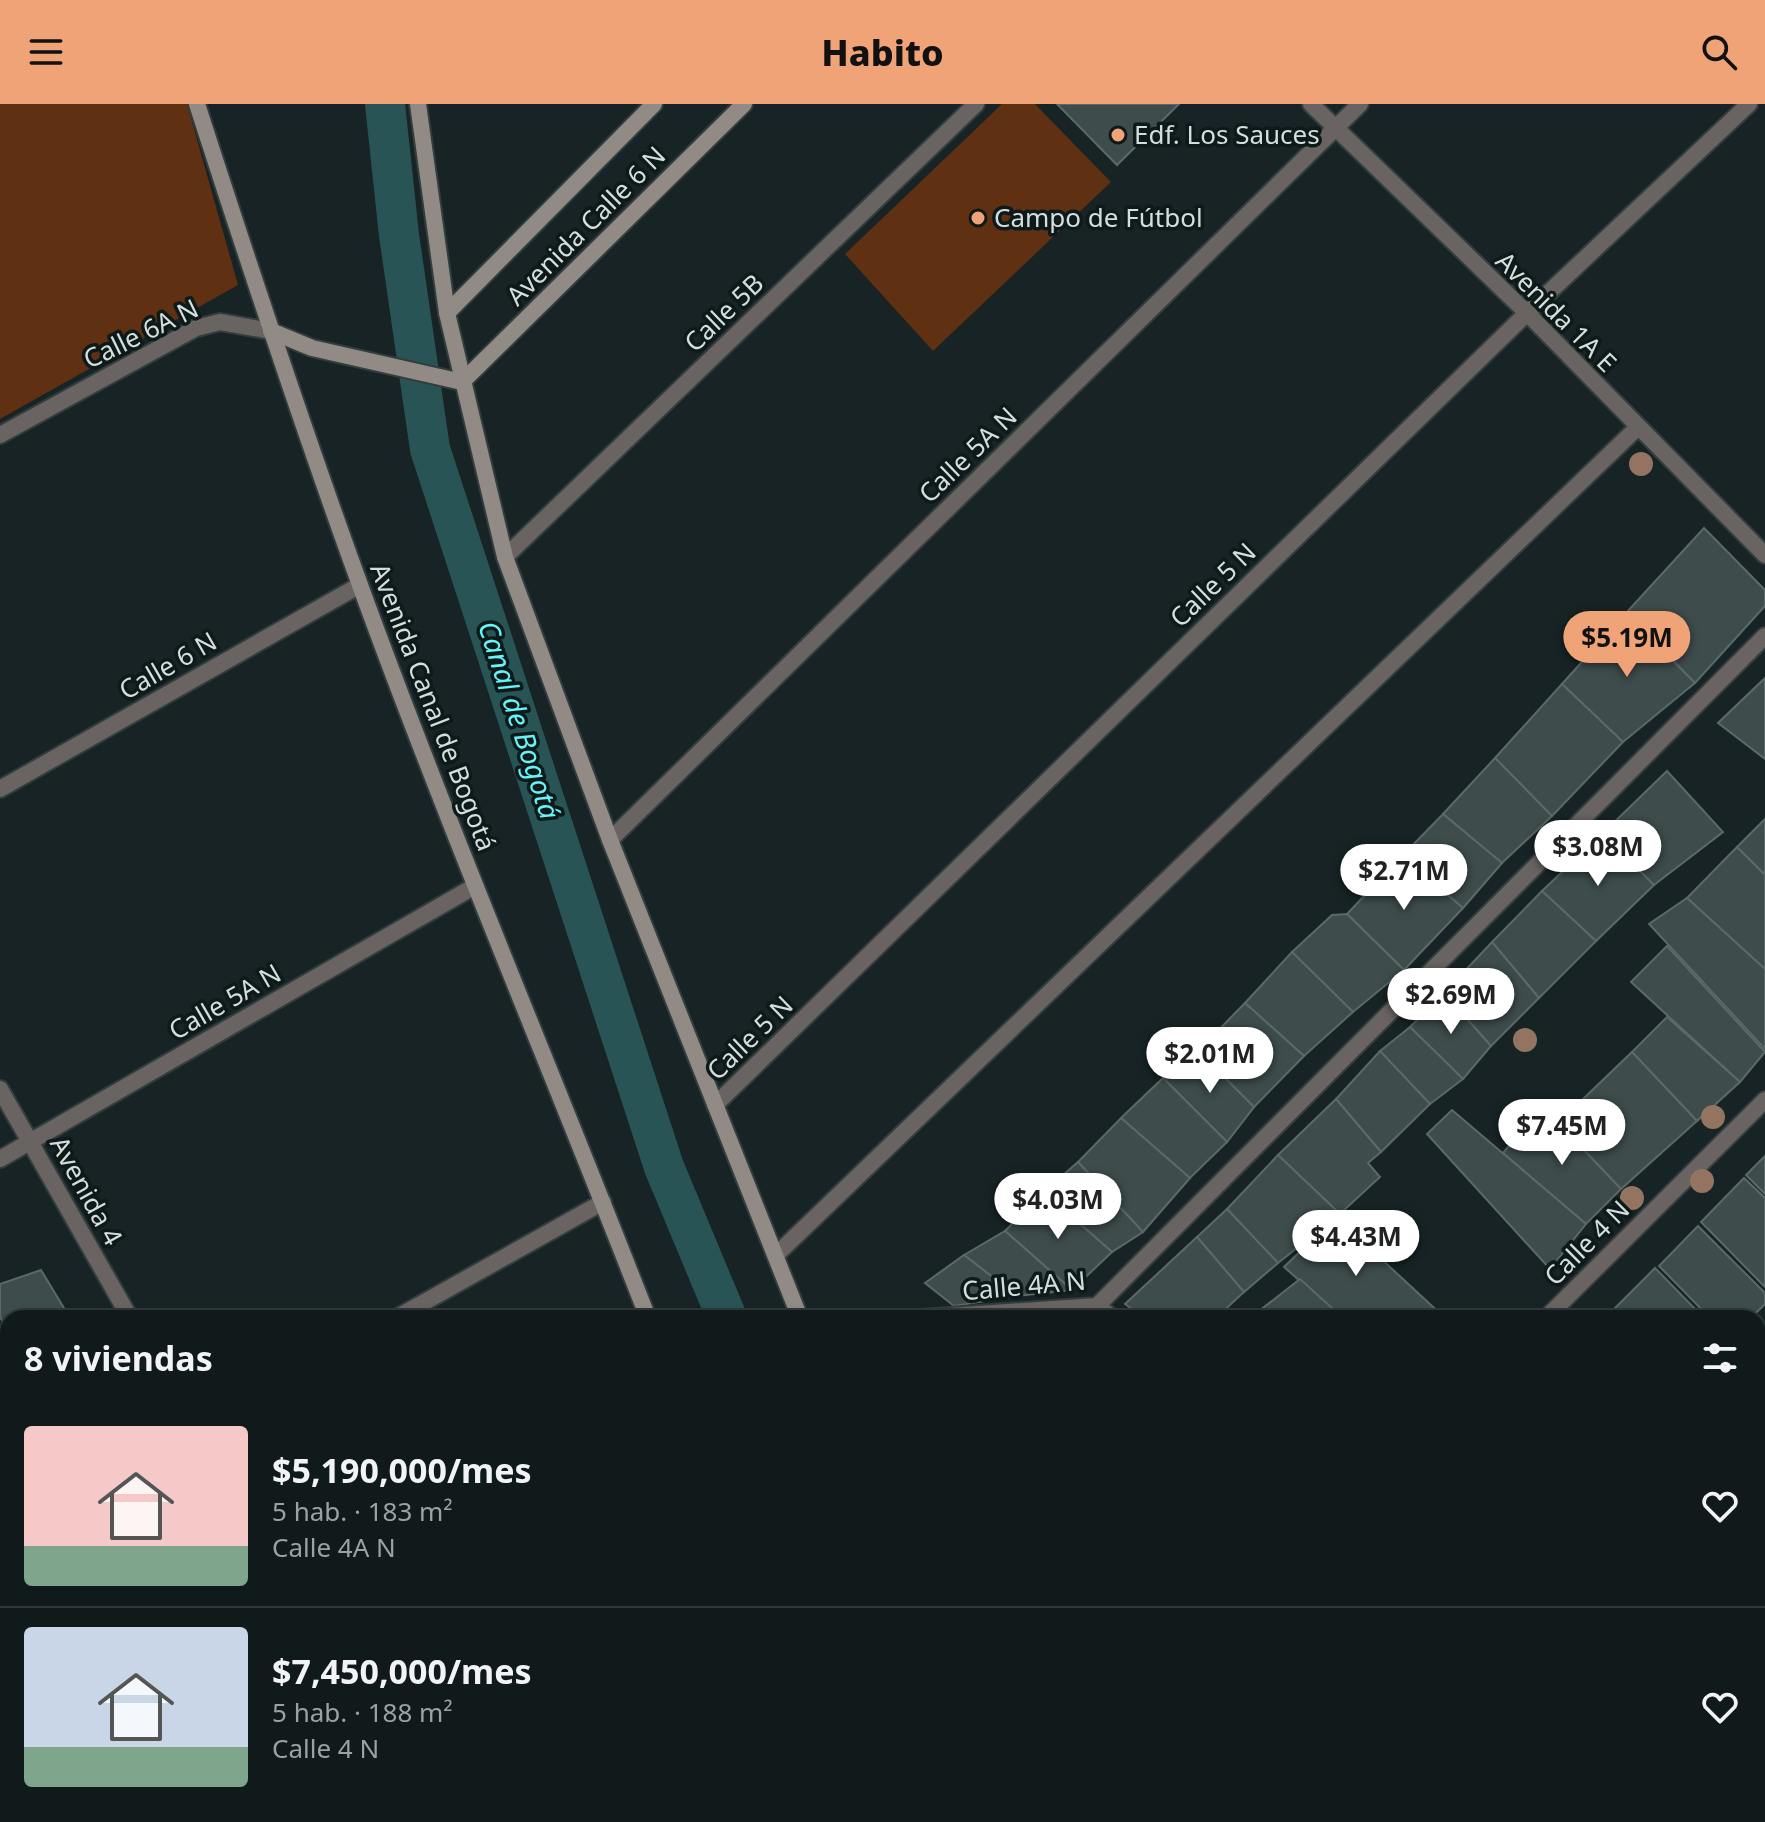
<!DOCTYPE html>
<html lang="es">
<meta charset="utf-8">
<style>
body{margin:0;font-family:"Noto Sans",sans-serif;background:#1a2324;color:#f1f3f6;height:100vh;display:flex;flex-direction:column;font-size:30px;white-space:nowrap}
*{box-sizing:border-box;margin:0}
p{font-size:26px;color:#9ca1a3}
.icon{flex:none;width:44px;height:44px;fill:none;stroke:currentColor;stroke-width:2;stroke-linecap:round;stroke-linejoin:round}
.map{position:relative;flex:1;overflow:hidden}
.details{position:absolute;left:0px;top:1206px;width:1766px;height:512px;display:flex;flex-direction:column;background:#111a1b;border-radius:24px 24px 0 0;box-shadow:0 4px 12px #0003,0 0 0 2px #30383a}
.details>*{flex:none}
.price{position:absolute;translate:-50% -68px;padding:0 18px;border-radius:28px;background:#fff;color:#222;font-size:26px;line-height:52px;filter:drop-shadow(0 2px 4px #0008)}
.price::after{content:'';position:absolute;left:50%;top:48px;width:24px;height:18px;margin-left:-12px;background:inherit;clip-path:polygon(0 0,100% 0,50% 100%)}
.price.current{background:#efa377;color:#111}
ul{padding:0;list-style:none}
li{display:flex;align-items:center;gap:24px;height:200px;padding:0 24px}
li+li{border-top:2px solid #30383a}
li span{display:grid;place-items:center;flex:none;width:224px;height:160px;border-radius:8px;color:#555}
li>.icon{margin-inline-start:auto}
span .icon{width:96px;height:96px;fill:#fffc;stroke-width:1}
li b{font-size:34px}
h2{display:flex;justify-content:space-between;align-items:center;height:96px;padding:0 24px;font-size:34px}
header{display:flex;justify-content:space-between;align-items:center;height:104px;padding:0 24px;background:#efa377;color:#111;font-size:36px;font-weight:800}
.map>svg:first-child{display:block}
.green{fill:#5f3011}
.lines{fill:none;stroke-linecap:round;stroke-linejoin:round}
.canal{stroke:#285455;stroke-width:40}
.building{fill:#3e4c4c;stroke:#5b6969;stroke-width:2}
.street-casing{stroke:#323d3e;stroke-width:20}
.secondary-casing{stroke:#323d3e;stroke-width:20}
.street{stroke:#696461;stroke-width:16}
.secondary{stroke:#928a85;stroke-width:16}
.tree{fill:#927460}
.poi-dot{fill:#efa377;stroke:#0e1a1a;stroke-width:3}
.labels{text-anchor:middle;stroke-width:7;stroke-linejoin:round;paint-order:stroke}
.poi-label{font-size:26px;fill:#d5dddd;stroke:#0e1a1a;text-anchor:start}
.street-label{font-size:26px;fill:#d5dddd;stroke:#0e1a1a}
.water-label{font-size:28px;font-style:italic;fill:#67f4f8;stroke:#0e1a1a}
</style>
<header><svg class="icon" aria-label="menu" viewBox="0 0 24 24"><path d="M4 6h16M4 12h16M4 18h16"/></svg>Habito<svg class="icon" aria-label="search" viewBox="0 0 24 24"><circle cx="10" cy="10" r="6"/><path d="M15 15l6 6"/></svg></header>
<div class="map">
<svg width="1765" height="1718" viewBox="0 0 1765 1718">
<rect width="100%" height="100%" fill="#172324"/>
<g class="green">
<polygon points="0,0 187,0 238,181 0,315"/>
<polygon points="1002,0 1035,0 1111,78 933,247 845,150"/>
</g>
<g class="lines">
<g class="canal">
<polyline points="385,0 399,131 430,345 664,1063 727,1214"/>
<polyline points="913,1710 916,1718"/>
</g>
</g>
<g class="building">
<polygon points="1057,0 1179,0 1117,61"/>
<polygon points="1704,424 1765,486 1765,502 1695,579 1626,509"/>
<polygon points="1626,509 1695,579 1623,638 1562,580"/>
<polygon points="1765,574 1765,655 1718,619"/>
<polygon points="1562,580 1623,638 1552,712 1495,654"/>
<polygon points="1495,654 1552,712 1502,759 1443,710"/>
<polygon points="1667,667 1723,728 1654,781 1602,730"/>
<polygon points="1443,710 1502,759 1463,804 1402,752"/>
<polygon points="1765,715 1765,771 1737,743"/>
<polygon points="1602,730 1654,781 1596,837 1542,787"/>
<polygon points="1737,743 1765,771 1765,865 1687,794"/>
<polygon points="1402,752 1463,804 1404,866 1347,810"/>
<polygon points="1542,787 1596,837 1539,894 1492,838"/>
<polygon points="1687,794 1765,865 1765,945 1649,820"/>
<polygon points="1347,810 1404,866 1353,908 1292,848 1332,811"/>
<polygon points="1492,838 1539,894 1491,942 1444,889"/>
<polygon points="1667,842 1765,948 1740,978 1631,878"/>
<polygon points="1292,848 1353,908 1304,952 1245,899"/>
<polygon points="1444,889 1491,942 1463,975 1410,923"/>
<polygon points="1245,899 1304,952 1254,1003 1198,947"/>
<polygon points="1667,913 1740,978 1697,1017 1632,948"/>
<polygon points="1410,923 1463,975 1430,1000 1380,947"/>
<polygon points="1198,947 1254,1003 1227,1038 1163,974"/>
<polygon points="1380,947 1430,1000 1381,1048 1336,995"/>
<polygon points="1632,948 1697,1017 1621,1085 1558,1019"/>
<polygon points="1163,974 1227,1038 1190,1074 1121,1014"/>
<polygon points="1336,995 1381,1048 1368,1059 1380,1073 1340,1110 1278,1051"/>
<polygon points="1542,1002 1621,1085 1586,1120 1503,1049"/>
<polygon points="1452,1006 1586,1120 1550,1165 1427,1030"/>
<polygon points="1121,1014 1190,1074 1143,1128 1078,1058"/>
<polygon points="1278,1051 1340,1110 1278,1159 1227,1105"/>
<polygon points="1765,1052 1765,1090 1746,1071"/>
<polygon points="1078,1058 1143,1128 1112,1148 1044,1088"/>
<polygon points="1744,1074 1765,1094 1765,1183 1701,1118"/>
<polygon points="1044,1088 1112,1148 1072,1186 1005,1127"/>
<polygon points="1227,1105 1278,1159 1244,1188 1197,1133"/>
<polygon points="1336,1113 1445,1214 1342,1214 1284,1163"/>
<polygon points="1698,1122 1765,1189 1765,1200 1751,1214 1710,1214 1659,1162"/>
<polygon points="1005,1127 1072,1186 1017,1192 964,1151"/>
<polygon points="1197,1133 1244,1188 1216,1214 1144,1214 1125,1200"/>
<polygon points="964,1151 1017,1192 954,1202 925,1179"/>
<polygon points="1655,1164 1704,1214 1611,1214 1608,1211"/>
<polygon points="41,1166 70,1214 8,1214 8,1227 0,1213 0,1180"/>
<polygon points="1300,1175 1343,1214 1250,1214"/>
<polygon points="1765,1230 1765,1306 1758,1299 1758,1236"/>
<polygon points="1758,1303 1765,1310 1765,1397 1758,1404"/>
<polygon points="1765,1510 1765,1557 1758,1553 1758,1519"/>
<polygon points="1758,1557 1765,1561 1765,1589 1758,1596"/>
<polygon points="1765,1593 1765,1657 1759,1663 1758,1601"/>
<polygon points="54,1710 117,1710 103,1718 59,1718"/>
<polygon points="537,1710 607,1710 612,1718 542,1718"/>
<polygon points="1014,1710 1109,1710 1102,1718 1018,1718"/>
<polygon points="1111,1710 1134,1710 1146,1718 1104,1718"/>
</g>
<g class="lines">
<defs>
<g id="street">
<polyline points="1311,0 1527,209 1765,451"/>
<polyline points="0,331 196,224 220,218 271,227"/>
<polyline points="505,453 976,0"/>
<polyline points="0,685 360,481"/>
<polyline points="610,736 1360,0"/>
<polyline points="0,985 130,1214"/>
<polyline points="715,1001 1527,209 1749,0"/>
<polyline points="0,1055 475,782"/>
<polyline points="776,1151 1637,324"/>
<polyline points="1097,1202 1113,1214"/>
<polyline points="396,1214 603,1098"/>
<polyline points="921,1214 1097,1202 1765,532"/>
<polyline points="1546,1214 1765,996"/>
<polyline points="0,1435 8,1431"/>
<polyline points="1758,1467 1765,1458"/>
<polyline points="1758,1676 1765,1680"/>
<polyline points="412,1710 416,1718"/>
<polyline points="189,1718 204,1710"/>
<polyline points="1563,1718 1569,1710"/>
</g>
<g id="secondary">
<path d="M197 0C249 161 302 322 360 481 450 728 553 970 648 1214"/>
<polyline points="418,0 447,209 505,453 610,736 800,1214"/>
<polyline points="447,209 654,0"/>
<polyline points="271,227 312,244 462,278 744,0"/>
<polyline points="838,1710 841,1718"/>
<polyline points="986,1710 989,1718"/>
<polyline points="1250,1710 1263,1718"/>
<polyline points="1366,1710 1379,1718"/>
</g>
</defs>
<use href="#street" class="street-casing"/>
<use href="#secondary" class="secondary-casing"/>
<use href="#street" class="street"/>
<use href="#secondary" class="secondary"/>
</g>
<g class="tree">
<circle cx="1641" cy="360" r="12"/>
<circle cx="1525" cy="936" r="12"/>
<circle cx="1713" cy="1013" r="12"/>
<circle cx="1702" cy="1077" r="12"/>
<circle cx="1632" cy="1094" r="12"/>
</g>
<g class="poi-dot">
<circle cx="1118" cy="31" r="8"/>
<circle cx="978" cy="114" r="8"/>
</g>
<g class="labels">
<g class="poi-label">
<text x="1134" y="40">Edf. Los Sauces</text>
<text x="994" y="123">Campo de Fútbol</text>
</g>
<g class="street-label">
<text transform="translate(586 122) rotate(-45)" y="9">Avenida Calle 6 N</text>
<text transform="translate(1556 208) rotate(45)" y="9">Avenida 1A E</text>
<text transform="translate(724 209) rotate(-44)" y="9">Calle 5B</text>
<text transform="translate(141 230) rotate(-26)" y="9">Calle 6A N</text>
<text transform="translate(968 351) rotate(-44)" y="9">Calle 5A N</text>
<text transform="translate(1213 481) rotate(-44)" y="9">Calle 5 N</text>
<text transform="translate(168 562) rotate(-30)" y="9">Calle 6 N</text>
<text transform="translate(433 603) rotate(69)" y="9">Avenida Canal de Bogotá</text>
<text transform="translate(225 898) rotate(-30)" y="9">Calle 5A N</text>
<text transform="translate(750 934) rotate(-44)" y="9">Calle 5 N</text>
<text transform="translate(86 1087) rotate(61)" y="9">Avenida 4</text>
<text transform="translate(1587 1139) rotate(-45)" y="9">Calle 4 N</text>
<text transform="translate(1024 1182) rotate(-5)" y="9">Calle 4A N</text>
</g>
<g class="water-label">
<text transform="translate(519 616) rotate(72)" y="10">Canal de Bogotá</text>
</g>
</g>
</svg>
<b class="price current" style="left:1627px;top:575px">$5.19M</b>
<b class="price" style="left:1598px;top:784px">$3.08M</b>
<b class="price" style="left:1404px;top:808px">$2.71M</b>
<b class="price" style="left:1451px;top:932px">$2.69M</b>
<b class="price" style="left:1210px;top:991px">$2.01M</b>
<b class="price" style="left:1562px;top:1063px">$7.45M</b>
<b class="price" style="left:1058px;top:1137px">$4.03M</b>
<b class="price" style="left:1356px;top:1174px">$4.43M</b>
<section class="details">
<h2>8 viviendas<svg class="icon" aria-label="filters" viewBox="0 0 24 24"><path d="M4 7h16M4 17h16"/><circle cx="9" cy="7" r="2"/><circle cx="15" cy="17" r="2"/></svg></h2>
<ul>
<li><span style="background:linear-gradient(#f6c9c9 75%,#7fa58c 0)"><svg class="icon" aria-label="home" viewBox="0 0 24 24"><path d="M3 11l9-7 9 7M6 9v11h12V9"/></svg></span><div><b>$5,190,000/mes</b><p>5 hab. · 183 m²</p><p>Calle 4A N</p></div><svg class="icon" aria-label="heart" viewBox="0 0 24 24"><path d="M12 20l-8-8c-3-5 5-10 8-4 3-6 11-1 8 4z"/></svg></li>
<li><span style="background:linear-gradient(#c9d6e8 75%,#7fa58c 0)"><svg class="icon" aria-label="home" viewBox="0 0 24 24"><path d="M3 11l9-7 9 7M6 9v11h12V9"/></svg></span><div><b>$7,450,000/mes</b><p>5 hab. · 188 m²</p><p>Calle 4 N</p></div><svg class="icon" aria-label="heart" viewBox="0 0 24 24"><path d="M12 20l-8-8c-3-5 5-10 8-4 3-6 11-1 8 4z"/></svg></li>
</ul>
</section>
</div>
